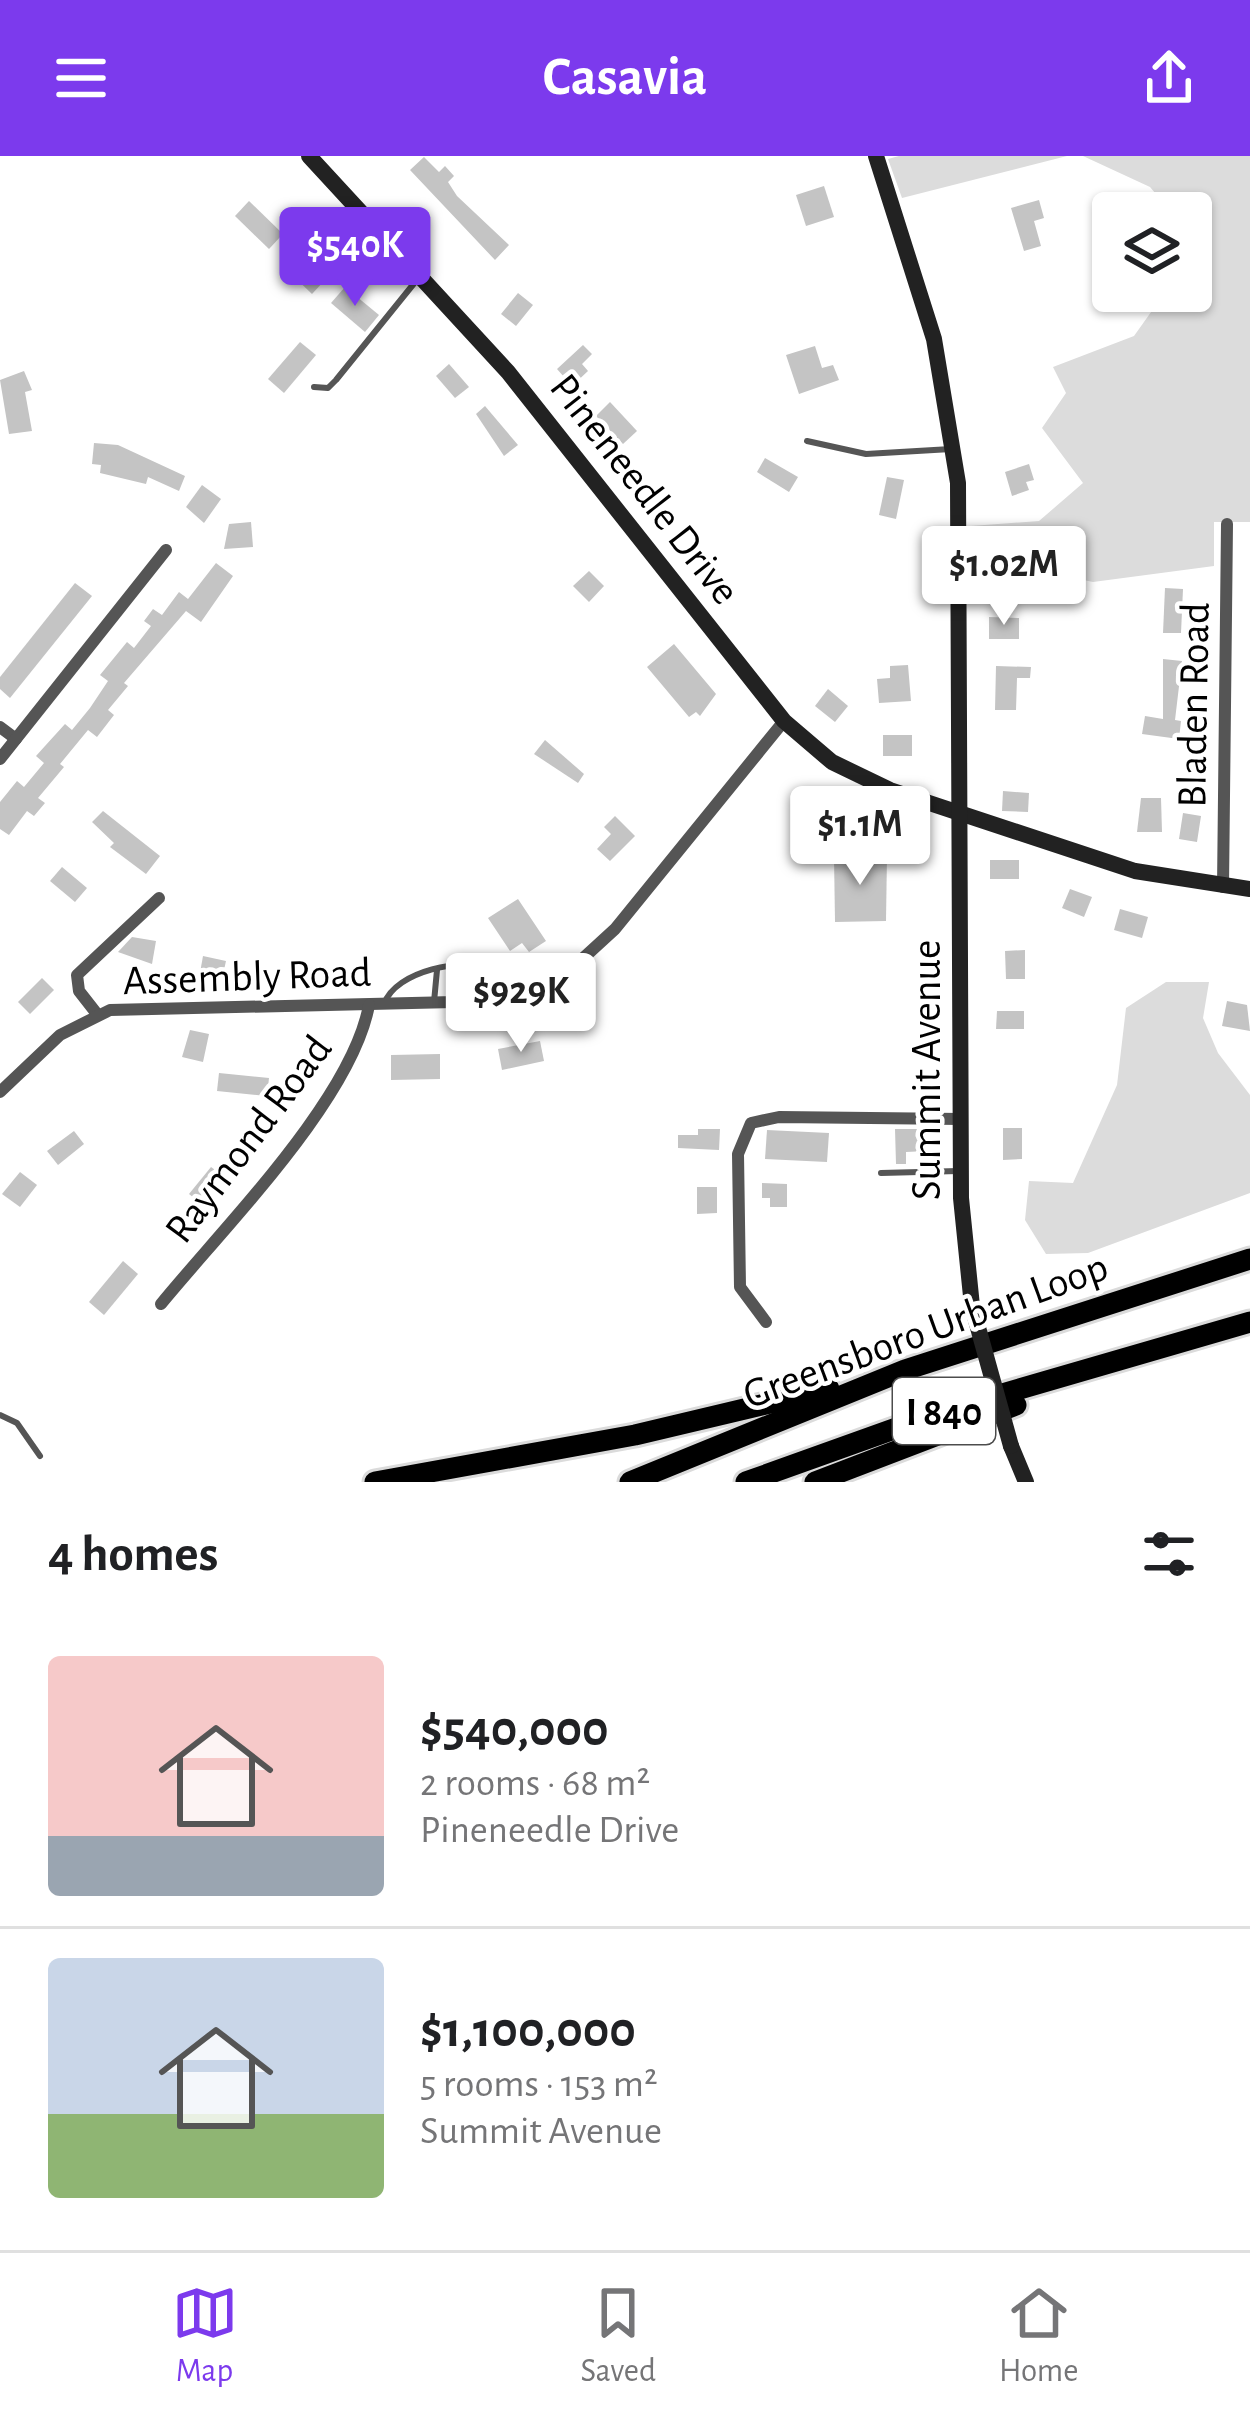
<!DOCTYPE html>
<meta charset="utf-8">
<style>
body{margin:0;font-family:"Alegreya Sans",sans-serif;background:#f2f2f2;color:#202124;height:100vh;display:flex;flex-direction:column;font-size:45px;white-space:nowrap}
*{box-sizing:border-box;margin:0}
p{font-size:39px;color:#757577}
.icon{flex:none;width:66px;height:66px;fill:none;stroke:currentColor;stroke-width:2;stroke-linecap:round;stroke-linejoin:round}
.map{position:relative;height:1326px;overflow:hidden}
.details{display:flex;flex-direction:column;background:#fff;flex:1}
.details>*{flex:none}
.fabs{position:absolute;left:1092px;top:36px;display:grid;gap:24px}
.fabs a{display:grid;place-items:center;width:120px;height:120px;border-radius:12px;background:#fff;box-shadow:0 3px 9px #0004;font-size:60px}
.price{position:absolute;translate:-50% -102px;padding:0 27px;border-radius:12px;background:#fff;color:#222;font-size:39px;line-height:78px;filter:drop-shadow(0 3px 6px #0008)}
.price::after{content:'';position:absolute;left:50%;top:72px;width:36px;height:27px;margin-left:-18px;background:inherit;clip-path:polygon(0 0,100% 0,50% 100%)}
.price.current{background:#7c3aed;color:#fff}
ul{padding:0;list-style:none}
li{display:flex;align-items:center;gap:36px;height:300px;padding:0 48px}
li+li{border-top:3px solid #e0e0e0}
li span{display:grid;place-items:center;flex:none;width:336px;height:240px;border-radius:12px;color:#555}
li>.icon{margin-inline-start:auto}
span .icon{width:144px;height:144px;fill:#fffc;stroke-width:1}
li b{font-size:51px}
h2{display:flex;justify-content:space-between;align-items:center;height:144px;padding:0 48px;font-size:51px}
header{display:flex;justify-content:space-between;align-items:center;height:156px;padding:0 48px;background:#7c3aed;color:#fff;font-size:54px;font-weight:700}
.tabs{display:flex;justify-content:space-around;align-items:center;height:168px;border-top:3px solid #e0e0e0;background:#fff;font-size:33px;color:#757577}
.tabs a{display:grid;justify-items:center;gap:6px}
.tabs .current{color:#7c3aed}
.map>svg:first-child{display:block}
.green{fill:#dcdcdc}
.building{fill:#c4c4c4}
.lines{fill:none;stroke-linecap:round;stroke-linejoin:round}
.highway-casing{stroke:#dbdbdb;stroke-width:27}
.lane{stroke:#555;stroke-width:6}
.street{stroke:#555;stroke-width:12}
.secondary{stroke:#222;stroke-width:16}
.highway{stroke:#000;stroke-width:21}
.secondary-bridge{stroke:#222;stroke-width:16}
.labels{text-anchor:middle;stroke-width:9;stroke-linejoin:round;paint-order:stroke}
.shield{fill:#fff;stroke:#4c4c4c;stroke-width:3}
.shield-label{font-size:39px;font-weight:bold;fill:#000}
.street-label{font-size:42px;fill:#000;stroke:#fff}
</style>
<header><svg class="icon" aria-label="menu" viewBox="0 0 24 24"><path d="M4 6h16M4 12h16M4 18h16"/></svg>Casavia<svg class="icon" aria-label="share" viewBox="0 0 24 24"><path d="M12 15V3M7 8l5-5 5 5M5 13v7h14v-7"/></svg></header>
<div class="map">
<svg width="1250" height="1326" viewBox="0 0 1250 1326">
<rect width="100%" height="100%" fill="#fff"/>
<g class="green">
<polygon points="899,0 1067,0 902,42 888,3"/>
<polygon points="1083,0 1250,0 1250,366 1214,366 1214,410 1093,426 1008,408 971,409 971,370 1039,365 1083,327 1042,272 1066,237 1053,211 1134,180 1166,135 1191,135 1191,101 1199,89 1191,79 1191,57 1172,57 1150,31"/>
<polygon points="1166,826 1209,826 1203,862 1218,897 1250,939 1250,1037 1088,1097 1046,1098 1025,1064 1029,1025 1073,1027 1117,929 1126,852"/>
</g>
<g class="building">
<polygon points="424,1 439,16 445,10 454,20 448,26 457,40 509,89 495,104 410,14"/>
<polygon points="824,30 834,61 806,70 796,39"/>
<polygon points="1039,44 1044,62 1034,65 1041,90 1024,95 1011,52"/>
<polygon points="249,45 283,78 269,93 235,60"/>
<polygon points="298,99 324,125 312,138 285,112"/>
<polygon points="345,131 379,159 365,176 331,147"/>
<polygon points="518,137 533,149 516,170 501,158"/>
<polygon points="300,186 316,199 284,237 268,223"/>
<polygon points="583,189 592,198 582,208 588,215 572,230 557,213"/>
<polygon points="815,190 822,212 833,209 839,224 799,238 786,199"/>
<polygon points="449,208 469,231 455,242 436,220"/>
<polygon points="24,215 32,234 25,236 32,275 9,278 0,224"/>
<polygon points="610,246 637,275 623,288 596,260"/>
<polygon points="485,250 518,289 504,300 476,258"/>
<polygon points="94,287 118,289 185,320 179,335 148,321 146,328 100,317 101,309 92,308"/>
<polygon points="765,302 798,321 789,336 757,316"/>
<polygon points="1029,308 1034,324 1026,326 1029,334 1012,340 1005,316"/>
<polygon points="887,321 904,324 896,363 879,359"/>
<polygon points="202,329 221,343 204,367 186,351"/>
<polygon points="251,366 253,391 224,393 229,368"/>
<polygon points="216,407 233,420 201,466 186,455 124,527 128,530 108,554 114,559 97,581 88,574 60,608 64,611 38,642 45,647 34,660 27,655 9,679 0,673 0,646 17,625 24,631 44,607 36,600 45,590 65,568 72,574 90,552 108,525 100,519 127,486 134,492 151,470 144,465 153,453 162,459 179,436 188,443"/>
<polygon points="589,415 604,430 589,446 573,430"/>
<polygon points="75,427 92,440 10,542 0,533 0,521"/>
<polygon points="1165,432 1183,433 1181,477 1163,477"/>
<polygon points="989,461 1019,462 1019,483 989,483"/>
<polygon points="674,488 716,538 700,560 696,556 689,561 647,511"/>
<polygon points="1163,503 1182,505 1175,564 1181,565 1179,583 1142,578 1145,560 1163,563"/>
<polygon points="908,509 911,545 879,547 877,523 890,522 890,510"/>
<polygon points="996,510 1031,511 1030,522 1017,522 1016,554 995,554"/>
<polygon points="828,533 848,550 835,566 815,550"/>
<rect x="883" y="579" width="29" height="21"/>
<polygon points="545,584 584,618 578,627 534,598"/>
<polygon points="1003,635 1029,637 1028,656 1002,655"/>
<polygon points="1141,642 1161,642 1162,676 1137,676"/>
<polygon points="103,655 160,700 146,718 110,691 114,687 92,666"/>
<polygon points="1183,657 1201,660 1197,686 1179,683"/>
<polygon points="615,660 635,680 610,705 597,693 611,678 604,671"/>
<polygon points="887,699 886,765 835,766 834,700"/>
<rect x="990" y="704" width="29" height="19"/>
<polygon points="62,711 87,732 75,746 50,725"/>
<polygon points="1070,733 1092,741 1084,761 1062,752"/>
<polygon points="518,743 546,785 529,796 522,787 510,795 488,762"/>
<polygon points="1120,753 1148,761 1142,782 1114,774"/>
<polygon points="132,781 156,785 152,808 118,796"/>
<polygon points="1025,794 1025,823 1006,823 1005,795"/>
<polygon points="203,800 226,805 220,832 198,828"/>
<polygon points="42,822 54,834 30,858 18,846"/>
<polygon points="1227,845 1247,849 1250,875 1222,870"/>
<polygon points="997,855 1024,855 1024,873 996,873"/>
<polygon points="190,874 209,878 203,906 182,901"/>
<polygon points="540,885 544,905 502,914 498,893"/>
<polygon points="440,898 440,923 391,924 391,899"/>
<polygon points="219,917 269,922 267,940 217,935"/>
<polygon points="1003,972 1022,972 1022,1003 1003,1004"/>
<polygon points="698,973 720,973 719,994 678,992 678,979 698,979"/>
<polygon points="895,973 927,973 927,995 906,996 906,1008 896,1008"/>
<polygon points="767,974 829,977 827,1006 765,1003"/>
<polygon points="74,975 84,988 58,1009 47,995"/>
<polygon points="211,1011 226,1022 204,1050 189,1038"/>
<polygon points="20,1016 37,1029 20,1051 2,1038"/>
<polygon points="762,1027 787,1028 787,1051 770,1051 770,1042 762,1042"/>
<polygon points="697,1031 717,1031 717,1057 697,1058"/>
<polygon points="123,1105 138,1118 104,1159 89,1146"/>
</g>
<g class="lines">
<defs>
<g id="highway">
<polyline points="375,1326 635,1279 829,1233"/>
<polyline points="630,1326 905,1214 1250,1103"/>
<polyline points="746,1326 947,1254 1250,1166"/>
<polyline points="815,1326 1016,1249"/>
</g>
</defs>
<use href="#highway" class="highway-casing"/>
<g class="lane">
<polyline points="314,231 328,232 336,224 420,120"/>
<polyline points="807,285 866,298 951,293"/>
<polyline points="434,846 437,814"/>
<path d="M384 848C396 814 463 802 495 811L511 833"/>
<polyline points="881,1017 958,1015"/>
<polyline points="0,1259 17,1267 40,1300"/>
</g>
<g class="street">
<polyline points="0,571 16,583"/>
<polyline points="0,603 166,394"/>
<polyline points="1223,731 1227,368"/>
<polyline points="97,858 79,835 77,819 159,742"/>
<polyline points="0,936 60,879 110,854 454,846 541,828 579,806 615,773 784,565"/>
<path d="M161 1148C224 1071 352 943 369 849"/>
<polyline points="766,1166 740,1131 738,998 751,967 779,961 961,963"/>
</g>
<g class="secondary">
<polyline points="309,0 508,216 784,565 832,606 890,634 1135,715 1250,733"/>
<polyline points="876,0 934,183 958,327 961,1042 972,1150"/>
<polyline points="1011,1290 1026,1326"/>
</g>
<use href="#highway" class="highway"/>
<polyline class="secondary-bridge" points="972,1150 1011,1290"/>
</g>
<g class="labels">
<rect class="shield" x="893" y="1222" width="102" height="66" rx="9"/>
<g class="shield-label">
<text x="944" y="1269">I 840</text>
</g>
<g class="street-label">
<text transform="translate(646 332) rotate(52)" y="15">Pineneedle Drive</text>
<text transform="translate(1192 549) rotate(-89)" y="15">Bladen Road</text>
<text transform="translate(247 819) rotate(-2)" y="15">Assembly Road</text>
<text transform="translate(925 914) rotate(-90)" y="15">Summit Avenue</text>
<text transform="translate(247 982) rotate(-53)" y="15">Raymond Road</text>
<text transform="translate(925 1173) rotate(-20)" y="15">Greensboro Urban Loop</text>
</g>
</g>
</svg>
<div class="fabs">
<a><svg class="icon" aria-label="layers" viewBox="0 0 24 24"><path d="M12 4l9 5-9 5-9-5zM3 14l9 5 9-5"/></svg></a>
</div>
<b class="price current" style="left:355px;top:153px">$540K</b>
<b class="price" style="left:1004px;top:472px">$1.02M</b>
<b class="price" style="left:860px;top:732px">$1.1M</b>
<b class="price" style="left:521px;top:899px">$929K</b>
</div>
<section class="details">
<h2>4 homes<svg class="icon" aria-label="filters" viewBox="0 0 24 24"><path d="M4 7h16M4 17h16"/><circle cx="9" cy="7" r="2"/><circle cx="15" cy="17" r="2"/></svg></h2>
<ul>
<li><span style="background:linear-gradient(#f6c9c9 75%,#9aa5b1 0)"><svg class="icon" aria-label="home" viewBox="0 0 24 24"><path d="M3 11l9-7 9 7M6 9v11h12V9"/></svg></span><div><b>$540,000</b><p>2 rooms · 68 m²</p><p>Pineneedle Drive</p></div></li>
<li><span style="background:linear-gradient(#c9d6e8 65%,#8fb573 0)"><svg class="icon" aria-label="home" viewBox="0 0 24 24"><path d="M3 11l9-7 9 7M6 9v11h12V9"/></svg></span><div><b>$1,100,000</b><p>5 rooms · 153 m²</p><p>Summit Avenue</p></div></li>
</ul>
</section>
<nav class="tabs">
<a class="current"><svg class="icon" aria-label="map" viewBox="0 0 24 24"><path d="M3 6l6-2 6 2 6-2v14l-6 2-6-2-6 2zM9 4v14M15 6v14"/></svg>Map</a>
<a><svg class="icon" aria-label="saved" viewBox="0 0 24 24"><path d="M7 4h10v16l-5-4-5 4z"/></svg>Saved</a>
<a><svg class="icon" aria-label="home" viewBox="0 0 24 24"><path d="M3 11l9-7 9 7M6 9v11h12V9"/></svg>Home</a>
</nav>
